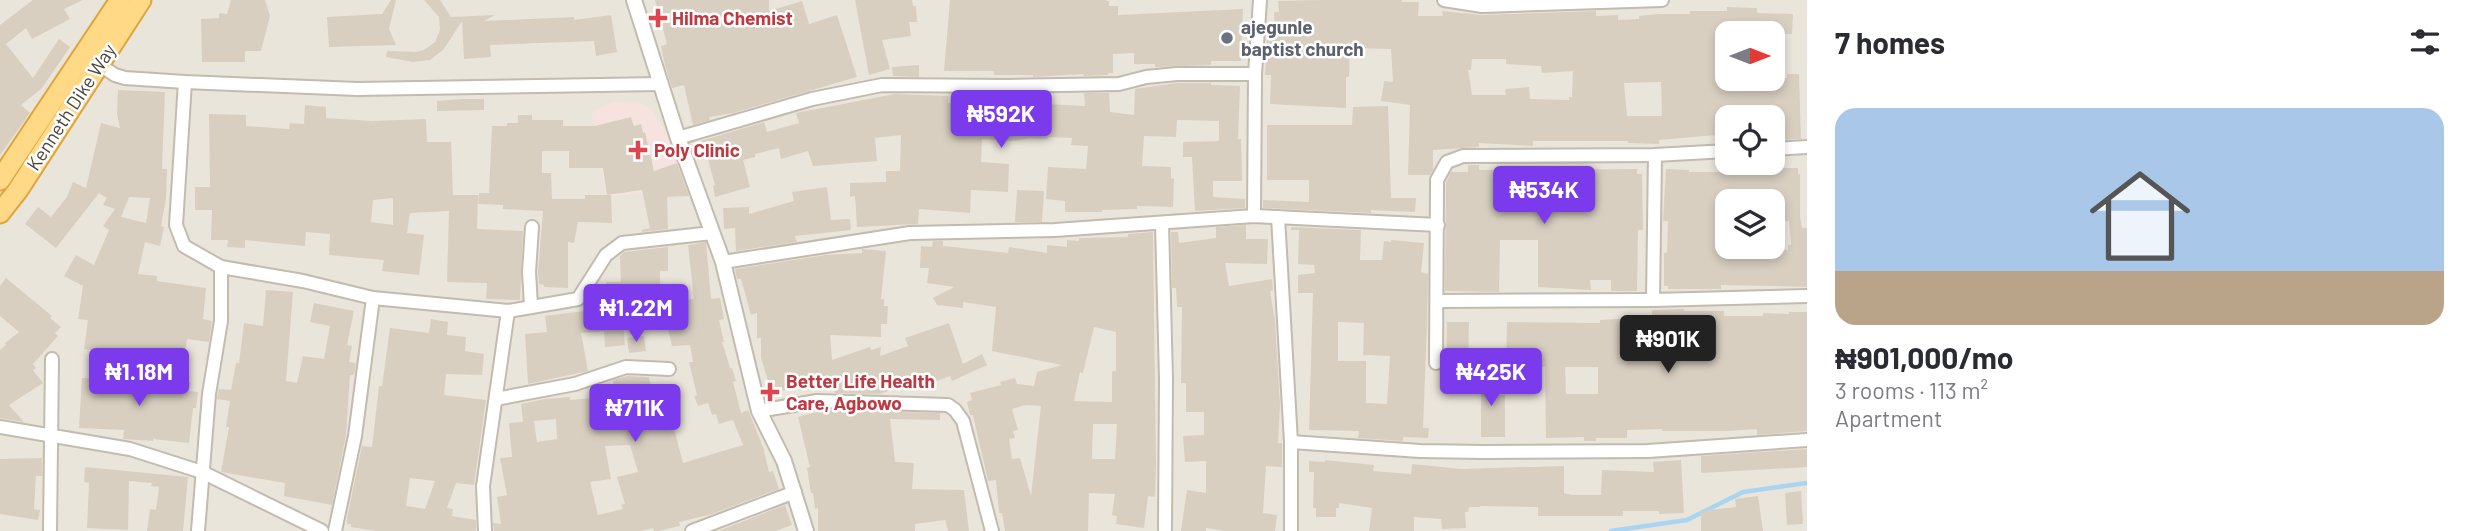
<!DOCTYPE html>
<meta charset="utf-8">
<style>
body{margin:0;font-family:Barlow,sans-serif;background:#f2f2f3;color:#2b2b33;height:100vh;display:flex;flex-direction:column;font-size:26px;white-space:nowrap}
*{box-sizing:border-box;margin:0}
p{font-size:23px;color:#7c7c81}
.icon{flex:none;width:38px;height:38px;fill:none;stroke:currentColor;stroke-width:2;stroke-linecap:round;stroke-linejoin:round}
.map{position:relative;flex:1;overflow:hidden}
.side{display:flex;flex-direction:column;background:#fff;width:665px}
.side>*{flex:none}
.needle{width:46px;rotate:90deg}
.controls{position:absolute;left:1715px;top:21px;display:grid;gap:14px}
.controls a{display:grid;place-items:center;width:70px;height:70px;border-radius:14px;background:#fff;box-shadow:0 4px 10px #0003;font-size:35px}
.price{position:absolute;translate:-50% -60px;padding:0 16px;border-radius:7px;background:#7c3aed;color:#fff;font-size:23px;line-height:46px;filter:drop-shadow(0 2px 4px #0008)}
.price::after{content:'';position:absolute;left:50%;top:42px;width:21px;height:16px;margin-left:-10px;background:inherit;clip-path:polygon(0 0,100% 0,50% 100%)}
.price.on{background:#222;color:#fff}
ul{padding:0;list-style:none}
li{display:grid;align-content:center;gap:14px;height:371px;padding:0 28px}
li span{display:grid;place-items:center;height:217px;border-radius:21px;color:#555}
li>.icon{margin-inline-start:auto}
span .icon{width:126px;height:126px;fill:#fffc;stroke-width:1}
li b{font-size:30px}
h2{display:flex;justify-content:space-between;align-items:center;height:84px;padding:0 28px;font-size:30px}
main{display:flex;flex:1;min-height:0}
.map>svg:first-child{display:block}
.residential{fill:#eae5da;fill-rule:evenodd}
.medical{fill:#f6e3e0}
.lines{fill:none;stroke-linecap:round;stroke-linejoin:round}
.stream{stroke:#a9d4f2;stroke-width:4.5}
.building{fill:#d8cfc1;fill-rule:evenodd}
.minor-casing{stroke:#c2bbae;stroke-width:16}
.tertiary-casing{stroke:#c2bbae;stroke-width:18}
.trunk-casing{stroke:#e0a43c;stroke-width:23}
.minor{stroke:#fff;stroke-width:12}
.tertiary{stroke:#fff;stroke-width:14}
.trunk{stroke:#ffd985;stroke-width:19}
.health-dot{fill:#e0444e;stroke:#fff;stroke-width:2.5}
.worship-dot{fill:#6b7280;stroke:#fff;stroke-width:2.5}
.labels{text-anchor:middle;stroke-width:5;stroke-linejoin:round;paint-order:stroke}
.health-label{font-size:19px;font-weight:bold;fill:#be3a42;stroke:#fff;text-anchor:start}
.worship-label{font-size:19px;font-weight:bold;fill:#5b616d;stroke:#fff;text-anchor:start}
.street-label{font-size:19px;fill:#4b4439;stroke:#fff}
</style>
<main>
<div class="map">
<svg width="1807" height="531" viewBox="0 0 1807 531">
<rect width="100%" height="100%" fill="#f6f3ec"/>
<path class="residential" d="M0 0H1807V531H0ZM1727 33H1773V79H1727ZM1727 117H1773V163H1727ZM1727 201H1773V247H1727Z"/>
<polygon class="medical" points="612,102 641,103 651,109 679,153 689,179 657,190 606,197 592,112"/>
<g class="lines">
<polyline class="stream" points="1611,531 1687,520 1743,492 1807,483"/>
</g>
<g class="building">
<polygon points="33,0 83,0 64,9 70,19 32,39 26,28 6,44 33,78 59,39 70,47 42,88 21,105 30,113 0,155 0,25"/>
<polygon points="231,0 265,0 270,16 261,51 245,51 245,62 202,62 201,19 219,18 219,13 227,14"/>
<polygon points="391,0 396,0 389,29 396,45 329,47 327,17 382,14"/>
<polygon points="424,0 440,0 451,17 495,15 484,21 574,17 574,20 611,15 617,52 596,56 594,41 490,45 491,57 464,59 462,21 444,49 430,60 413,62 386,57 387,51 417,52 424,50 435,42 440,30 439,17"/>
<polygon points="655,0 769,0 769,11 802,1 809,24 837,15 857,77 733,113 709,117 710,120 693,125 684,85 672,88 665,65 661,46 667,44"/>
<polygon points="855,0 912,0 913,6 916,6 917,22 909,22 911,36 882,40 890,69 869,75"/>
<polygon points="950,0 1104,0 1109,1 1109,6 1118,6 1118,15 1243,9 1241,61 1211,61 1211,65 1155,67 1155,64 1134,64 1134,53 1113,54 1113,73 1108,73 1108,75 1084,76 1083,74 1033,77 1033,75 994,75 994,71 944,71"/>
<path d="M1323 0H1402V2H1419L1418 16H1443L1442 11 1482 15 1596 11V16L1618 15V20L1639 19V16L1658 14H1690V11H1727V7L1757 8V13L1793 14 1792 34 1727 33V79L1787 78V74H1799L1801 139 1776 140 1775 117H1727V134L1659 140V144L1628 143V141H1533V146L1479 143V147L1433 150V170L1430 175H1408L1410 105 1381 101 1384 81 1393 82 1391 49 1350 48 1349 77H1346V108L1270 104 1271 75H1265L1267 36H1275L1274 12H1279L1278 1ZM1472 59H1506V64L1541 66 1542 73 1573 71 1572 97H1569V100L1530 99 1529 87 1505 89 1506 95H1472L1468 70H1471ZM1661 82 1662 116H1627L1624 83Z"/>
<polygon points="919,65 919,77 893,76 892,67"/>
<polygon points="1177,83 1211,83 1211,85 1240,86 1238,139 1241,139 1242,181 1213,181 1213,197 1245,199 1245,208 1195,211 1192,157 1183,157 1183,142 1219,141 1219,121 1177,120 1176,137 1144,136 1142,166 1171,167 1171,178 1174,179 1173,207 1137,206 1137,209 1102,210 1102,212 1065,212 1065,201 1046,199 1048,167 1086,169 1088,146 1071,145 1072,138 1048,137 1047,139 1029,138 1016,141 982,139 981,162 1009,164 1008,192 971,190 970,213 919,209 918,224 857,227 855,196 850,197 850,183 886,182 886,171 900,171 901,135 875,138 877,161 813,166 808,151 781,159 779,148 755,154 755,157 743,160 750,187 715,197 713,186 715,185 706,152 704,152 701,141 764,122 767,132 799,123 796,113 895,94 948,96 948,103 1024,107 1033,106 1033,94 1047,94 1047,104 1085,106 1084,93 1109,93 1110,112 1134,115 1135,89"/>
<path d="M118 90 165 92 162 169H167L166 198 161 226 164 227 160 246 145 242 138 274 157 276V281L206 288 203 319 212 321 209 342 187 339 183 364 84 349 88 320 78 319 83 286 64 276 76 255 94 265 109 230 103 226 115 209 103 205 107 198 99 193 56 248 25 224 38 207 51 217 67 197 73 182 86 188 101 123 120 128 117 114ZM129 197 150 198 146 223 121 217Z"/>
<polygon points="462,99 484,99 484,110 437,111 437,101"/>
<path d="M305 105 326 107V118L372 121 426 119 427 142H451L453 195H478L477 229 523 231 520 300 486 299 487 283 447 282 449 211 410 213 407 233 424 235 419 275 382 271 384 260 329 255 330 234 306 232 305 246 245 240V248L227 247 228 240H211L212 210H195V187H210L209 114 246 115V126L289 129 290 123 304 124ZM393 198V225L371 222 373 200Z"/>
<polygon points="1388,106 1391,198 1416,198 1415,212 1371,210 1371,213 1263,208 1263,200 1309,202 1309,180 1267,180 1267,125 1352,125 1353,107"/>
<polygon points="518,115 532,115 532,120 563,120 563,126 595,126 631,117 634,126 641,124 643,133 645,132 654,171 677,163 689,196 667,197 668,229 642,232 642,230 650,228 642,190 607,195 603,168 569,168 569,151 542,151 542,173 551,173 552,199 585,199 585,195 611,195 612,223 578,222 574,243 568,242 568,288 544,287 544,285 539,284 538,272 543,211 503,209 503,205 478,204 479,193 489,193 492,126 507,126 507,123 518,123"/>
<path d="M1740 163H1754V168H1798V174H1800V217L1802 228H1807V287L1721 285V289H1668V286H1664V253H1667L1668 221H1663L1666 169 1689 170V172H1740ZM1727 201H1773V221H1789L1791 245H1788V250H1751V247H1722L1723 224H1727Z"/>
<polygon points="1468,165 1479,165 1479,170 1637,169 1637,174 1642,174 1643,230 1638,230 1637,291 1611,291 1611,280 1590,280 1591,290 1538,287 1538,240 1500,240 1499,292 1445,291 1446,182 1451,172 1468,172"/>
<polygon points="827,187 831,220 850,219 851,230 795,236 797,242 736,251 735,228 724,229 723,208 749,207 749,214 794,201 792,192"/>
<polygon points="1017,190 1044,191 1042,222 1015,222"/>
<polygon points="1246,225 1246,239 1268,239 1267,264 1225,263 1229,286 1272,279 1273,290 1270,291 1275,321 1280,405 1278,443 1282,443 1282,467 1266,466 1263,513 1277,515 1275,531 1225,531 1206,528 1206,531 1181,531 1187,490 1206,493 1206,461 1185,462 1183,436 1204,435 1204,412 1186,412 1186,383 1181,383 1182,307 1177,307 1176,288 1172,288 1171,232 1178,232 1179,243 1216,238 1216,227"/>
<path d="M1291 227 1361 230 1360 260H1382L1384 241 1391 242V240L1424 243 1421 272 1428 274 1427 324 1423 428H1429L1428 438 1403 437V441L1358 438 1359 431 1309 430 1313 293H1298V275L1315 273 1314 265 1298 264 1299 230H1291ZM1338 322 1364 323 1363 355 1390 356 1387 404 1366 403V361H1338Z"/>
<path d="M1153 232 1156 465 1155 497 1148 496 1144 528 1116 524 1117 516 1112 515 1115 494 1089 493 1088 531H1005L1002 513H999L996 480 988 481 973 415H970L967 402 972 400 970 393 1001 385 1000 382 1015 378 1017 384 1034 386 1037 372 1062 365 992 351 996 307 963 302V308L937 305 933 298 954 287 927 283 929 268H920L921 246 932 247 933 241H943V246L1008 253 1009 247 1047 253V245L1067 247V240L1079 241V238L1128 237V234ZM1094 327 1116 332V371H1112V402L1074 401 1080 372 1083 373ZM1026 405 1041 406 1031 496 1020 458 1012 459 1009 439 1015 438 1013 431 1018 430 1012 409ZM1093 424H1117L1115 459H1092Z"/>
<path d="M706 242 711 299 720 298 724 319 719 320 724 342H722L730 368H732L736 381 733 382 741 413 748 410 763 447 769 472 773 471 779 489 712 514 679 522 680 526 658 531H654L653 528 641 531H494L493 523 501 524 497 497 507 495 500 458 512 457 509 423 523 422 521 404 545 399 570 397V400L593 398 598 428 611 426 609 395 614 394 613 380 627 376 649 377 655 407 679 405 680 424 673 425 683 463 743 445 733 420 719 424 716 414 712 415 708 403 698 406 694 396 697 395 689 362H693L690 345 672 346 666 319 655 320 654 303 694 299 688 245ZM556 419 557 439 537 442 534 421ZM630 445 638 472 617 477 625 504 621 505 623 509 598 515 590 482 611 479 605 446Z"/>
<polygon points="668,247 668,271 660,271 660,300 621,300 625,345 605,347 604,331 581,333 588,371 528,384 525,334 547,332 545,316 600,309 600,293 607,293 606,282 621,282 620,256 624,252"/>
<polygon points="862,249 886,251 881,299 884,299 884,306 888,306 887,324 881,324 881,337 830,335 832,360 870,347 871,350 881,347 880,356 908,346 905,338 949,323 963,364 982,354 987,365 952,381 950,376 911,391 908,384 880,394 835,393 833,387 800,389 800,385 772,394 761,358 761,338 757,338 757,313 751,315 741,279 737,279 735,269 826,255 862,253"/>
<polygon points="6,278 52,316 50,318 61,327 55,333 58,336 33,364 36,368 33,370 43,383 9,405 24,422 0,418 0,350 6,345 5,343 19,332 0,316 0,286"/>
<polygon points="266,290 293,292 286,381 297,383 303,356 324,359 330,326 310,322 314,303 354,311 347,345 352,346 349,362 356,363 354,375 350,375 346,435 332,505 284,496 285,483 221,472 229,427 226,427 230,401 217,399 219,389 231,390 236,363 239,363 244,323 263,326"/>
<path d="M1684 309V311H1724V316H1763V313L1789 314V312H1807V431L1757 435V429L1727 431H1662V429L1627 430V438H1596V441H1584V437L1546 438 1545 367H1506L1507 322 1600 323V320L1652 317 1653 361 1697 359V323L1652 324V310ZM1565 367H1598V394H1566Z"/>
<path d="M431 319 448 322 447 335 466 337 465 351 484 354 482 375 446 374 444 395 486 400 474 485 456 483 447 508 453 509 452 516 476 520V531H376L351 527V524H347V518L362 446 372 447 379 386H382L390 328 429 333ZM410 478 435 481 425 509 406 506Z"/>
<polygon points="1447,322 1469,322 1468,372 1446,371"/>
<polygon points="644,336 646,351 629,353 627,338"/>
<polygon points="118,375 191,382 189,391 198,392 196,408 193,408 189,443 153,439 153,441 123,439 124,430 79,428 82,378 118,380"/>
<polygon points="1495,376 1495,395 1505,395 1505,437 1481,437 1481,388 1472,388 1472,377"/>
<polygon points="825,410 940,413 940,420 890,419 895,462 914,463 912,489 964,490 969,531 948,531 945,520 915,524 915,531 818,531 818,508 815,509 813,493 811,493 807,468 810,467 798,417"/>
<polygon points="1807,449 1807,467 1701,473 1701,456"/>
<polygon points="42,458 42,476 36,476 34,509 40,510 38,520 0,514 0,459"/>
<polygon points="1325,460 1374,465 1373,471 1411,474 1412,464 1461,469 1564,466 1564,493 1572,495 1601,495 1602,470 1654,472 1653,462 1681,460 1684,513 1659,514 1659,511 1623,511 1623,516 1538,516 1538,507 1480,506 1480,507 1469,507 1468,512 1465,512 1466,528 1442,529 1441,519 1414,517 1414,531 1369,531 1372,508 1339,503 1339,508 1336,508 1336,517 1316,517 1316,508 1313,508 1314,472 1309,472 1309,461 1325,462"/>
<polygon points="85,467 188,477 183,531 147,531 150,509 156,510 159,487 151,486 152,483 129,481 128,530 87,528 89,483 84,482"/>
<polygon points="1801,491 1803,524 1787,525 1785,493"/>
<polygon points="1758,496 1763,531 1701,531 1701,511 1736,507 1735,499"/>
<polygon points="785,505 792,525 776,531 718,531"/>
</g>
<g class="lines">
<defs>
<g id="minor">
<polyline points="1444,0 1482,6 1662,0"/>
<polyline points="98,64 115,75 125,78 185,82 357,89 660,84"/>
<polyline points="185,82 176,225 184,246 221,267 303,281 373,298 508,311 578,299 606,255 622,243 712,233"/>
<polyline points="678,138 812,99 882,85 1007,86 1119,84 1146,77 1177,74 1255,74"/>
<polyline points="1773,149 1807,147"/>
<polyline points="1254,216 1255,74 1260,0"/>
<polyline points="1278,217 1291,442 1291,531"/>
<polyline points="1162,223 1166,379 1165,529"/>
<polyline points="723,262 910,233 1055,230 1254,216 1438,225"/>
<polyline points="1653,300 1655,155"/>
<polyline points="1437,301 1653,300 1807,296"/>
<polyline points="531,305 529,272 532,227"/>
<polyline points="1436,363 1437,180 1447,162 1463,156 1655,155 1727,151"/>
<polyline points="496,399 575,384 626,367 669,369"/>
<polyline points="759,411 817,401 948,405 955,410 963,421 992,531"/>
<polyline points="0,427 130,449 202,472 322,531"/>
<polyline points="1291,442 1420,451 1484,452 1648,451 1807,440"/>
<polyline points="50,531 52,359"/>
<polyline points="198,531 209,394 221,321 221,267"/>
<polyline points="335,531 355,436 373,298"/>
<polyline points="485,531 483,486 508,311"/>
<polyline points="692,531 795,492"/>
</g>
<polyline id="tertiary" points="634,0 678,138 723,262 759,411 784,461 806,531"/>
<g id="trunk">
<polyline points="0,180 120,0"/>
<polyline points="0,213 18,190 141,0"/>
</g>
</defs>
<use href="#minor" class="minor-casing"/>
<use href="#tertiary" class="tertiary-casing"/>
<use href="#trunk" class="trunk-casing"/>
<use href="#minor" class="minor"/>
<use href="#tertiary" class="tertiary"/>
<use href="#trunk" class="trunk"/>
</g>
<g class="health-dot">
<path d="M654.5 7.5h7v7h7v7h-7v7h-7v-7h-7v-7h7z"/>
<path d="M634.5 139.5h7v7h7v7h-7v7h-7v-7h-7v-7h7z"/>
<path d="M766.5 381.5h7v7h7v7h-7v7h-7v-7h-7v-7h7z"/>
</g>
<circle class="worship-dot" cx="1227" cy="38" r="7"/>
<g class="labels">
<g class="health-label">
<text x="672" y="25">Hilma Chemist</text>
<text x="654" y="157">Poly Clinic</text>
<text x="786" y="388">Better Life Health<tspan x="786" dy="22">Care, Agbowo</tspan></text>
</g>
<g class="worship-label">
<text x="1241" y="34">ajegunle<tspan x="1241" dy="22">baptist church</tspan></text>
</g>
<g class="street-label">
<text transform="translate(71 107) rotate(-57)" y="7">Kenneth Dike Way</text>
</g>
</g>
</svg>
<div class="controls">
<a><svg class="needle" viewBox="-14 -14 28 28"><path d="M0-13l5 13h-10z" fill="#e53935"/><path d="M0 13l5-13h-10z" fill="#7c7c81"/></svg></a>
<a><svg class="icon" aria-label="locate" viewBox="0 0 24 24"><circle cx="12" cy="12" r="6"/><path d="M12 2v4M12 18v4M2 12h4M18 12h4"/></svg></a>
<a><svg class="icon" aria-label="layers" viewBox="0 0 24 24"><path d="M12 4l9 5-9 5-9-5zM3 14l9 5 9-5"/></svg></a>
</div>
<b class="price" style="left:1001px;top:150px">₦592K</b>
<b class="price" style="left:1544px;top:226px">₦534K</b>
<b class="price" style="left:636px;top:344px">₦1.22M</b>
<b class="price on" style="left:1668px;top:375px">₦901K</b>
<b class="price" style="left:139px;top:408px">₦1.18M</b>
<b class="price" style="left:1491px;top:408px">₦425K</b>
<b class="price" style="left:635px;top:444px">₦711K</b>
</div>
<section class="side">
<h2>7 homes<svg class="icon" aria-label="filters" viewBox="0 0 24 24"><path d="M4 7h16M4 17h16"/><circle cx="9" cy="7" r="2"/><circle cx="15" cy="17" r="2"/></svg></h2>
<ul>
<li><span style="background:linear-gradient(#a9c7e8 75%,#b9a48a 0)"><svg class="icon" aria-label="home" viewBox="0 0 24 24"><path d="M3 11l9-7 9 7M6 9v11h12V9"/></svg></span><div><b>₦901,000/mo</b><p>3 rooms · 113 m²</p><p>Apartment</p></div></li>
</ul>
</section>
</main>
